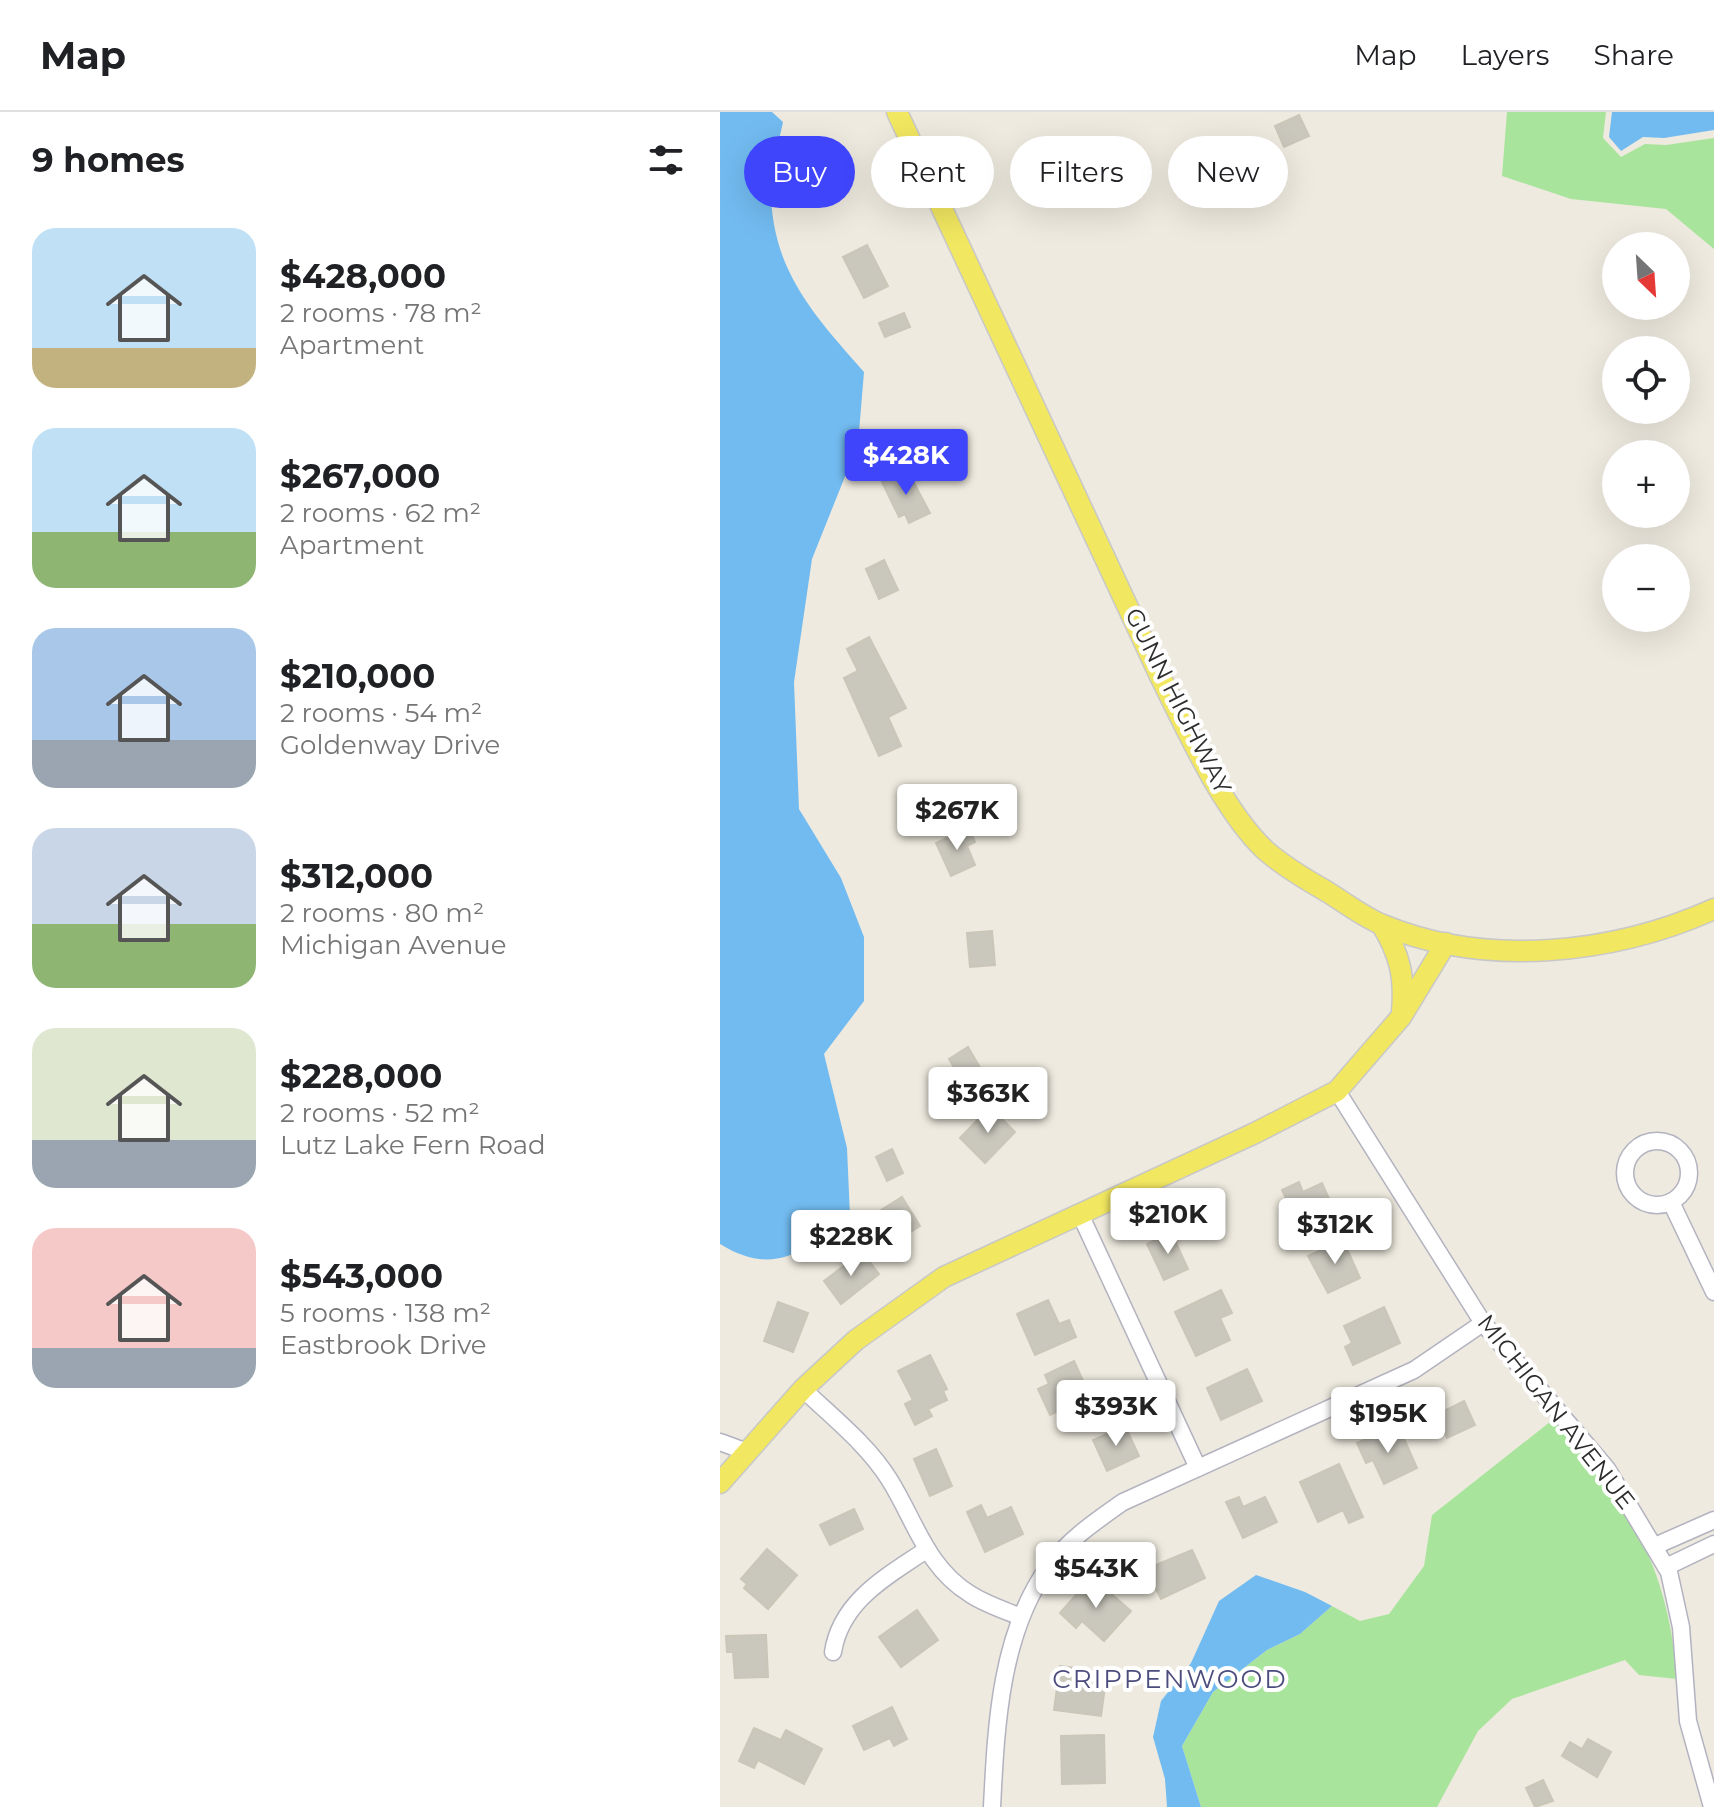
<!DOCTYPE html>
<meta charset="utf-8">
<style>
body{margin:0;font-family:Montserrat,sans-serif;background:#f2f2f2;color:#202124;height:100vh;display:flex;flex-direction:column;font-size:30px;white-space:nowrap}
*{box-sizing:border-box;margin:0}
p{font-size:26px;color:#757577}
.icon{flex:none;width:44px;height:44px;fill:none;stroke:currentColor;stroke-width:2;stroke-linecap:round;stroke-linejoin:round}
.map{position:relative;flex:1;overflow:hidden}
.drawer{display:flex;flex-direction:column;background:#fff;width:720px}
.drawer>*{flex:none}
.banner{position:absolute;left:24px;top:24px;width:760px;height:72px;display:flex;gap:16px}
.needle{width:52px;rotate:155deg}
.fabs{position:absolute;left:882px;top:120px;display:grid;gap:16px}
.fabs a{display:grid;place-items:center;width:88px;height:88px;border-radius:50%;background:#fff;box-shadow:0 8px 32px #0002;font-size:40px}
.price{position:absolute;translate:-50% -68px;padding:0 18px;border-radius:8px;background:#fff;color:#222;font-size:26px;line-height:52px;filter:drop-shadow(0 2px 4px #0008)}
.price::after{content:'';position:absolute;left:50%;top:48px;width:24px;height:18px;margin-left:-12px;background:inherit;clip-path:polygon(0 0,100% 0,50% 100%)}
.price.selected{background:#3f45fb;color:#fff}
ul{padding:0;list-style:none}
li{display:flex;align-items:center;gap:24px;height:200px;padding:0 32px}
li span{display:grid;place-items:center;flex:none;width:224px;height:160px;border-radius:24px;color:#555}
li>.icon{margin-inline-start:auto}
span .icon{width:96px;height:96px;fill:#fffc;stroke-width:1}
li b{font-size:34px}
h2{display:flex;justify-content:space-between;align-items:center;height:96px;padding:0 32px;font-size:34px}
.chip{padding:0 28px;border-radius:36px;background:#fff;box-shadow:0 8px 32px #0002;font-size:28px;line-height:72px}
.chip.selected{background:#3f45fb;color:#fff}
header{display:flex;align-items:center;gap:48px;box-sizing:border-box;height:112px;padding:0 40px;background:#fff;border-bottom:2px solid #e0e0e0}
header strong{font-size:38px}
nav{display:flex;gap:44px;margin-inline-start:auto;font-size:28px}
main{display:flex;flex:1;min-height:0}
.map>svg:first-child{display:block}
.green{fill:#a9e49c}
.water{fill:#72bbf0}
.building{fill:#cac8bd;stroke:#cac6b8;stroke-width:2}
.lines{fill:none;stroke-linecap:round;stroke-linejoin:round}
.minor-casing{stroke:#b3b3c0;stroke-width:19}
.major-casing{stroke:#c8c8c8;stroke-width:23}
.minor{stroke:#fff;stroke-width:16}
.major{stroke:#f2e760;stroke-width:20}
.labels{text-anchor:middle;stroke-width:8;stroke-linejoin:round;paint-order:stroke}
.street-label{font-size:24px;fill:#2d2d2d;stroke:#fff}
.neighbourhood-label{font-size:26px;letter-spacing:2px;fill:#4c4d7e;stroke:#fff}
</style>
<header>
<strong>Map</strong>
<nav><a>Map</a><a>Layers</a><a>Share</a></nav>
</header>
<main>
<section class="drawer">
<h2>9 homes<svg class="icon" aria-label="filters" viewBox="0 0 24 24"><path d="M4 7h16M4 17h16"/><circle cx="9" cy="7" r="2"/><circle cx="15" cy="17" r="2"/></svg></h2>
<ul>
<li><span style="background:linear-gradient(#bfe0f5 75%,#c2b280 0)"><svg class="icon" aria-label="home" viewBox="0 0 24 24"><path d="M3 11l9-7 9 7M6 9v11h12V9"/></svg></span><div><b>$428,000</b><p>2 rooms · 78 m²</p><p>Apartment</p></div></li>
<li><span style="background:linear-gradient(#bfe0f5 65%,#8fb573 0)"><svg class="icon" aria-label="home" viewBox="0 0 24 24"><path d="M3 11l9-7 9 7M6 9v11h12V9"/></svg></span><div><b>$267,000</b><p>2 rooms · 62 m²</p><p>Apartment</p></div></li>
<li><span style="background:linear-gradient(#a9c7e8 70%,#9aa5b1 0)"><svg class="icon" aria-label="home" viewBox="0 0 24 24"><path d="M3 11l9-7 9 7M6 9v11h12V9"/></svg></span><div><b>$210,000</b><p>2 rooms · 54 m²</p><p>Goldenway Drive</p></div></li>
<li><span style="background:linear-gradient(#c9d6e8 60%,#8fb573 0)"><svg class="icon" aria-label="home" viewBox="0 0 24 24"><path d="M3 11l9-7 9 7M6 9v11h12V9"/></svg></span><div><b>$312,000</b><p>2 rooms · 80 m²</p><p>Michigan Avenue</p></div></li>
<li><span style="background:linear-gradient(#dfe7d0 70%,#9aa5b1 0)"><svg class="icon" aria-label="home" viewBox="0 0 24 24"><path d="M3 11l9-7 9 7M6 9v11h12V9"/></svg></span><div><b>$228,000</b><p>2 rooms · 52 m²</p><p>Lutz Lake Fern Road</p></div></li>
<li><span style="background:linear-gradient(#f6c9c9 75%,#9aa5b1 0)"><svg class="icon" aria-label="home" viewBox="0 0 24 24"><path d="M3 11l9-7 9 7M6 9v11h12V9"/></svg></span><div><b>$543,000</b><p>5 rooms · 138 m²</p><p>Eastbrook Drive</p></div></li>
</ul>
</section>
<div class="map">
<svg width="994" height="1695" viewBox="0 0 994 1695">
<rect width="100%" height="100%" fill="#eeeadf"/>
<g class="green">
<polygon points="787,0 886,0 883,26 901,45 925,32 946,33 994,26 994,137 946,97 851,87 782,64"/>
<path d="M835 1306C908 1393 948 1451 957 1567L919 1563 905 1548 792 1587 758 1619 717 1695H481L462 1634 493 1580 547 1538 580 1522 612 1494 640 1509 669 1502 704 1454 712 1403Z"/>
</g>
<g class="water">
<path d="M0 0H52L63 10C59 30 52 51 51 71 49 155 92 201 144 260L138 332 92 447 74 570 79 697 121 766 144 825V889L104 942 127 1036 130 1104C85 1138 55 1166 0 1132Z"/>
<polygon points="892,0 994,0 994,18 944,26 923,25 901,39 889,25"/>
<polygon points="536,1463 585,1480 612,1494 580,1522 547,1538 493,1580 462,1634 481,1695 447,1695 445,1667 433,1625 441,1589 471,1551 499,1489"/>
</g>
<g class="building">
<polygon points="579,3 589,24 564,35 555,14"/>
<polygon points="147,133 168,174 144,186 123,145"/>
<polygon points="184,201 190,215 165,225 159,211"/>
<polygon points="187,358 210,401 189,411 185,402 179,405 162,370"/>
<polygon points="164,448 178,478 159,487 146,457"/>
<polygon points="149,525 186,596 168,605 181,634 159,644 124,566 138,559 127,537"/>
<polygon points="249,716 255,730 247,734 255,753 231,764 216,731"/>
<polygon points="272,819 275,853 250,855 247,821"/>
<polygon points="248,935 262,959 243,970 229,947"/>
<polygon points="270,995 295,1020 265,1051 240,1026"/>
<polygon points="172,1037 183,1061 167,1069 156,1045"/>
<polygon points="579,1070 583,1080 602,1071 614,1098 579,1115 562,1078"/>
<polygon points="182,1085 200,1114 168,1134 150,1105"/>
<polygon points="451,1120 468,1157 444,1168 427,1132"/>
<polygon points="623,1128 640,1166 608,1181 588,1144"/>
<polygon points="142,1140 159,1162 121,1192 104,1169"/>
<polygon points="501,1178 512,1201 500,1206 510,1228 476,1244 455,1200"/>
<polygon points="328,1188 339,1212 349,1208 356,1225 315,1243 297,1202"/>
<polygon points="58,1190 88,1201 73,1240 44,1229"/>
<polygon points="664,1195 680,1231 633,1253 625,1235 632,1231 624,1214"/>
<polygon points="210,1243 227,1277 223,1279 227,1288 208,1297 212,1304 195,1313 185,1292 193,1288 178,1259"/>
<polygon points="354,1249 370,1284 330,1303 318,1277 329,1272 325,1263"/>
<polygon points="527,1257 542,1289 501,1308 487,1276"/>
<polygon points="744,1289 755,1313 727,1326 716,1303"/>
<polygon points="405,1314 419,1344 387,1359 373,1328"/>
<polygon points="667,1318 671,1327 682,1322 697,1356 664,1372 653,1348 646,1351 637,1331"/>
<polygon points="216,1337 232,1374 210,1384 194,1347"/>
<polygon points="619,1352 643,1405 629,1411 623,1398 598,1410 580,1370"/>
<polygon points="519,1385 523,1395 545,1385 557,1410 523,1426 506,1390"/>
<polygon points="261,1393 267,1406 291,1395 303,1422 265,1440 247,1400"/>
<polygon points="134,1397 143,1417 110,1433 100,1413"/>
<polygon points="47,1437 77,1463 48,1497 24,1476 27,1472 21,1467"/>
<polygon points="472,1438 485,1466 441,1487 426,1457"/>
<polygon points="372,1465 411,1499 384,1529 362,1509 356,1516 340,1501"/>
<polygon points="197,1498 218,1528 181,1555 159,1525"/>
<polygon points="46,1523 48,1565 15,1566 13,1540 7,1540 6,1524"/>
<polygon points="340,1554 387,1560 381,1604 334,1598"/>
<polygon points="172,1595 187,1627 174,1634 170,1626 144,1638 133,1614"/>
<polygon points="34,1616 61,1628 66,1618 102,1637 84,1672 38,1648 34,1656 19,1649"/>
<polygon points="384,1623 385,1671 342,1672 341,1624"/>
<polygon points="868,1627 891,1640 877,1665 842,1644 850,1630 862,1637"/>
<polygon points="823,1668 833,1689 815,1695 806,1676"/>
</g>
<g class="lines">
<defs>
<g id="minor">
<polyline points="617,979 763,1211 887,1357 949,1460 961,1515 968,1609 992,1695"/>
<circle cx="937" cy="1061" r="32"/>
<polyline points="951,1090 994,1180"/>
<polyline points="360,1102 478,1356"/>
<path d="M83 1277C112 1305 147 1332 169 1367 195 1408 206 1455 250 1482 265 1492 284 1498 301 1505"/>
<polyline points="0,1330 27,1340"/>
<polyline points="935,1434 994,1408"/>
<polyline points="946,1455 994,1432"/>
<path d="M113 1540C121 1489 166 1465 206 1438"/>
<path d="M272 1695C276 1615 280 1521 329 1454 349 1427 376 1409 403 1390L694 1258 763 1211"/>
</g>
<g id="major">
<path d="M177 0 439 562C466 616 502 697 545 738 563 754 585 767 606 779 624 790 643 805 663 813 767 856 894 842 994 797"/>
<path d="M662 813C680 843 685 865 682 900"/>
<polyline points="0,1371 83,1277 136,1228 224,1165 535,1021 617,979 681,905 726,831"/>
</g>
</defs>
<use href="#minor" class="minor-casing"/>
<use href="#major" class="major-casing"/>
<use href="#minor" class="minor"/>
<use href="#major" class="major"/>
</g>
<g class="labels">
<g class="street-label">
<text transform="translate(458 589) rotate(63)" y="8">GUNN HIGHWAY</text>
<text transform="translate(836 1300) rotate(52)" y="8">MICHIGAN AVENUE</text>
</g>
<g class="neighbourhood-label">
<text x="450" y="1576">CRIPPENWOOD</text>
</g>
</g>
</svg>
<div class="fabs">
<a><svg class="needle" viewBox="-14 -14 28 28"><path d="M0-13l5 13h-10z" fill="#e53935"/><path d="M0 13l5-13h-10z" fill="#757577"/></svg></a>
<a><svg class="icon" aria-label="locate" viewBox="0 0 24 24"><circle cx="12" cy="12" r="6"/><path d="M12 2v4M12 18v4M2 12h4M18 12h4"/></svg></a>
<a>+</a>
<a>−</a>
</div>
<b class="price selected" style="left:186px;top:385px">$428K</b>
<b class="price" style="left:237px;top:740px">$267K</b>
<b class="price" style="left:268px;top:1023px">$363K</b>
<b class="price" style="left:448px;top:1144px">$210K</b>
<b class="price" style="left:615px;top:1154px">$312K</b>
<b class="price" style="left:131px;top:1166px">$228K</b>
<b class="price" style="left:396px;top:1336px">$393K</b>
<b class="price" style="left:668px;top:1343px">$195K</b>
<b class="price" style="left:376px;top:1498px">$543K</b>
<div class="banner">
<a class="chip selected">Buy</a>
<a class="chip">Rent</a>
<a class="chip">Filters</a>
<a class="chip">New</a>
</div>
</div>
</main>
